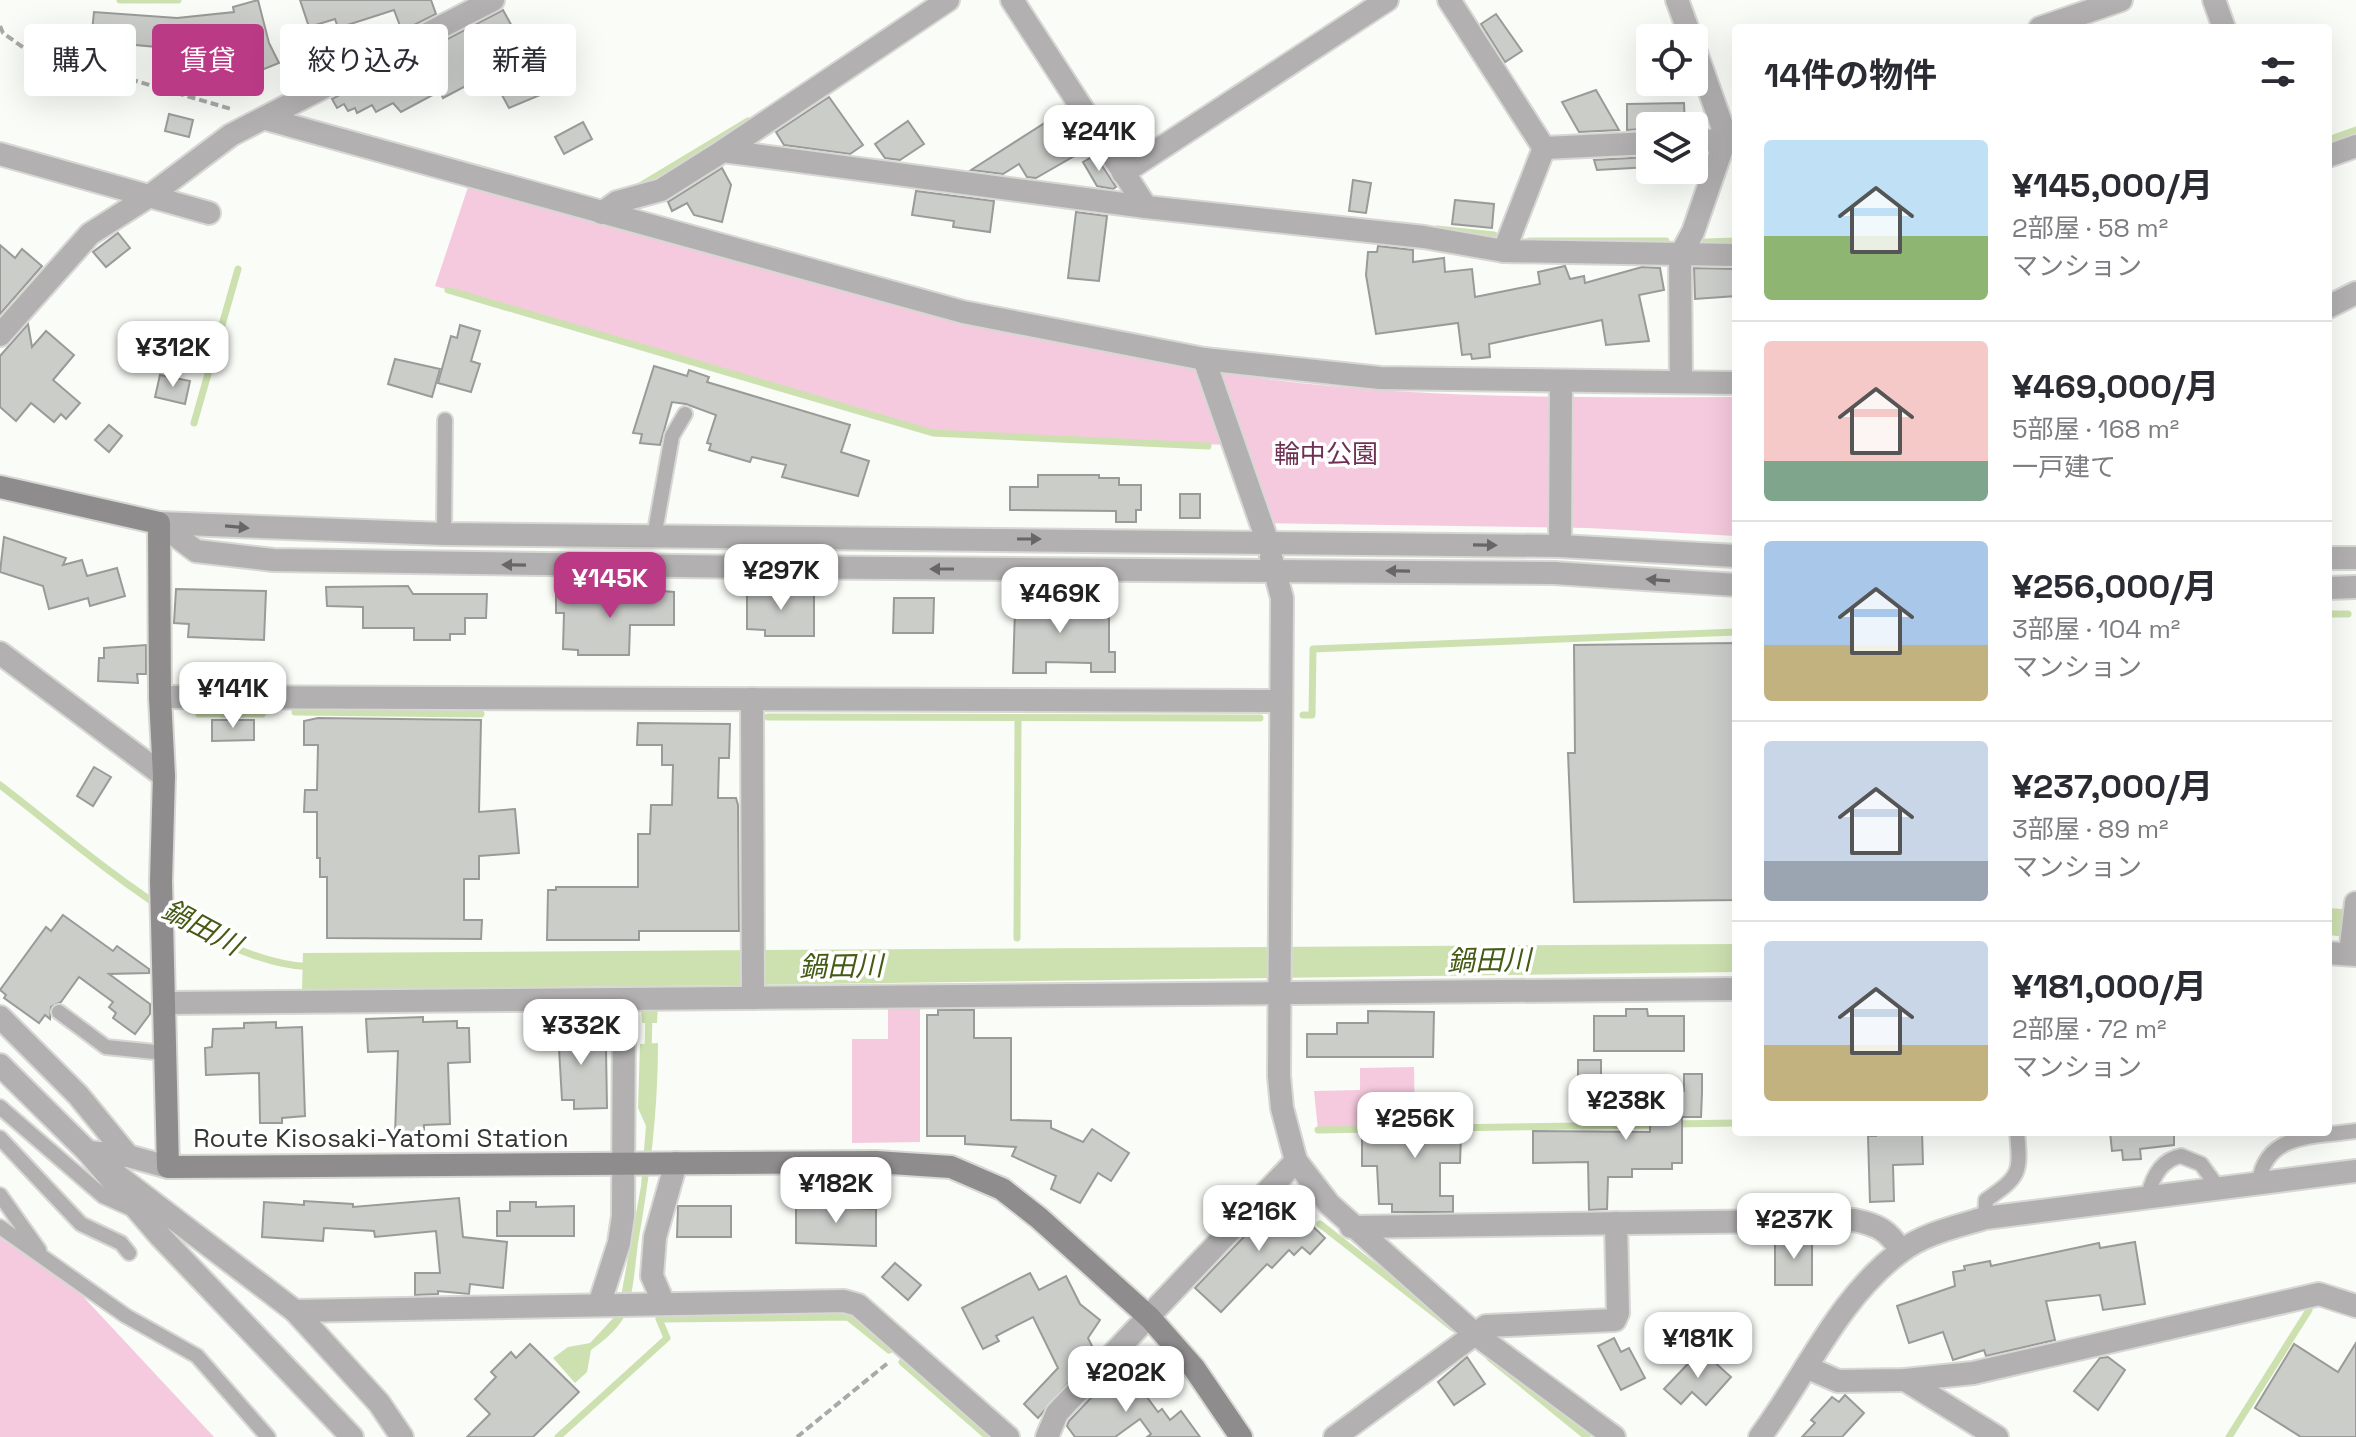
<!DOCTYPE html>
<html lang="ja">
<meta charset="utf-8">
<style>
body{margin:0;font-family:"Space Grotesk","Noto Sans JP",sans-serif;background:#f2f2f3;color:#2b2b33;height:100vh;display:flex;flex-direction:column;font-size:30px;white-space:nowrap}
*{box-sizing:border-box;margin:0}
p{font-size:26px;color:#7c7c81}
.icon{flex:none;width:44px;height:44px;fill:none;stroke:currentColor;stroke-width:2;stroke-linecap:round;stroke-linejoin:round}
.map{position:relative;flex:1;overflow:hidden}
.details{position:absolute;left:1732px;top:24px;width:600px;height:1112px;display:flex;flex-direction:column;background:#fff;border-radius:8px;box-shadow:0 8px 32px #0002}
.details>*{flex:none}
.top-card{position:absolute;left:24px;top:24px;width:760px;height:72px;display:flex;gap:16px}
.controls{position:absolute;left:1636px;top:24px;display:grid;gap:16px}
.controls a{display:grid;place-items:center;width:72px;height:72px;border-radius:8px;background:#fff;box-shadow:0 8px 32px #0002;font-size:40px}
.price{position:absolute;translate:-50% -68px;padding:0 18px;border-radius:16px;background:#fff;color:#222;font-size:26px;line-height:52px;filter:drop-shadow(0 2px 4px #0008)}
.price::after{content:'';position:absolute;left:50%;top:48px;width:24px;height:18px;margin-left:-12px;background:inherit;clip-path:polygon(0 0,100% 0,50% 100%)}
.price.on{background:#ba3a85;color:#fff}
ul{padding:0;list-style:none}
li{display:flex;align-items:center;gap:24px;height:200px;padding:0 32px}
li+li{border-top:2px solid #e1e1e2}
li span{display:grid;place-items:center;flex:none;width:224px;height:160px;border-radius:8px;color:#555}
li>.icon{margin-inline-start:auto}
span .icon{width:96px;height:96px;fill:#fffc;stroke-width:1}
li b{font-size:34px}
h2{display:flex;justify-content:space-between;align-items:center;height:96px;padding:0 32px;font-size:34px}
.pill{padding:0 28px;border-radius:8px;background:#fff;box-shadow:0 8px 32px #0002;font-size:28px;line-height:72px}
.pill.on{background:#ba3a85;color:#fff}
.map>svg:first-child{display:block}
.green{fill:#f5cade}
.water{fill:#cde1b0}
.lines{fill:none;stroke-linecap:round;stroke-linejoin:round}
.stream{stroke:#cde1b0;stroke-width:7}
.building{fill:#cbcdc9;stroke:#9a9b98;stroke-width:2}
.service-casing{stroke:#d7d8d4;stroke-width:18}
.minor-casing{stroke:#d7d8d4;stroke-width:26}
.tertiary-casing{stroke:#d7d8d4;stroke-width:26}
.secondary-casing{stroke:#d7d8d4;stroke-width:26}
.path{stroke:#a9aaa7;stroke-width:4;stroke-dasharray:8 4;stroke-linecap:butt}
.service{stroke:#b2b0b1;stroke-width:14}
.minor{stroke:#b2b0b1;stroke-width:22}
.tertiary{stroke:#b2b0b1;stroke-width:22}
.secondary{stroke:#8f8c8d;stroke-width:22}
.oneway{fill:#686767}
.labels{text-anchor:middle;stroke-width:7;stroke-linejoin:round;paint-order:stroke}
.park-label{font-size:26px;fill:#6f3153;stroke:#fff}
.street-label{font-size:26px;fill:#363635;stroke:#fff}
.water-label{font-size:28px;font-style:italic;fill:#455b14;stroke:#fff}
</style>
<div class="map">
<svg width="2356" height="1437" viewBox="0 0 2356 1437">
<rect width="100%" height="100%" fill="#fafcf7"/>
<g class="green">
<path d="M468 187C710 252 952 325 1199 369 1375 399 1558 398 1736 397V536L1588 528 1250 523 1228 445 933 433 435 286Z"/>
<polygon points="888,1004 920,1004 920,1142 852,1143 852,1039 888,1039"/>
<polygon points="1414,1067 1415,1128 1318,1130 1314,1091 1360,1090 1360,1068"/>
<polygon points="0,1238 77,1290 214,1437 0,1437"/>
</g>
<g class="water">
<polygon points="2328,908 2356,910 2356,938 2328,935"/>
<polygon points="1736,944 1736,972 659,986 657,1023 642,1023 640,986 302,990 303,953"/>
<path d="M658 1043C658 1111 650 1176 638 1243 635 1265 634 1289 627 1310 622 1326 605 1340 591 1350L587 1372 575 1383 553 1358 568 1347 590 1343 618 1313 641 1186 646 1126 638 1108 640 1044Z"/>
</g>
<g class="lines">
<g class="stream">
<polyline points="120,0 178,0"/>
<polyline points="2328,140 2356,130"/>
<polyline points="640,186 748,121"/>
<polyline points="1437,229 1494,235"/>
<polyline points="1530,241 1666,241"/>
<polyline points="1706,242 1736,241"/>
<polyline points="448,290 933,433 1208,446"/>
<polyline points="194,423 238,269"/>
<polyline points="2328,614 2348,614"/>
<polyline points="295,712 481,714"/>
<polyline points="199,714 262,714"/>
<polyline points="1303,715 1312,715 1313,649 1736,632"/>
<polyline points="768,717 1260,718"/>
<path d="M0 785C82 847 206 963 311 967"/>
<polyline points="1017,938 1018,718"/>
<polyline points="648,1054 649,1014"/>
<polyline points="1672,1124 1736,1123"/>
<polyline points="1444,1128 1656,1125"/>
<polyline points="1318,1130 1428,1128"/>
<polyline points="1320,1224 1453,1328"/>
<polyline points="1490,1358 1587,1437"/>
<polyline points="902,1362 988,1437"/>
<polyline points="558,1437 667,1338 659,1319 848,1317 889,1350"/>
<polyline points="2229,1437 2309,1310"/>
</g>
</g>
<g class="building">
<polygon points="258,0 269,43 279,63 259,71 256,65 216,74 211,52 156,58 157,47 91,41 94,12 177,18 234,12 233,7"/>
<polygon points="300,0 431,0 436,14 402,31 394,10 338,28 335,19 309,27"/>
<polygon points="503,10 530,59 535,57 552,90 509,108 490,73 443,98 440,91 401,112 393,103 376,112 372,105 357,113 355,108 348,111 344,104 337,108 332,99"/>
<polygon points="1496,14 1522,51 1505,62 1481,24"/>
<polygon points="1596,90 1619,130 1579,132 1562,102"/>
<polygon points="829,97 863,145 850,154 784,145 776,132"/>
<polygon points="1684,103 1685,126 1627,130 1627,104"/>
<polygon points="1065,110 1090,147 1036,178 1027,177 1019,164 1003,174 971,170"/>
<polygon points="169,114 193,120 189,137 165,131"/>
<polygon points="908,121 924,144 900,160 885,158 875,144"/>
<polygon points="583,122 592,139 564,154 555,137"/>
<polygon points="1095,155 1116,187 1113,189 1097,186 1083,162"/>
<polygon points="1650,157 1650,167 1597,170 1594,160"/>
<polygon points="722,168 731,185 722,222 694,215 687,203 672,211 668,202"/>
<polygon points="1353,180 1371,183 1366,213 1349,211"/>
<polygon points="916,191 994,201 990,232 953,227 954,221 912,215"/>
<polygon points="1455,200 1494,204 1492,228 1452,224"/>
<polygon points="1076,212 1107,216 1099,281 1068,278"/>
<polygon points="118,233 130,248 106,267 93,252"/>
<polygon points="0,245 15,258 22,249 42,266 0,314"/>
<polygon points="1378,246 1413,250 1413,262 1444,258 1445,272 1472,269 1475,297 1540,284 1538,272 1565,266 1570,279 1584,276 1585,283 1642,267 1660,268 1664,290 1639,295 1649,341 1606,345 1602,320 1489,344 1490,357 1472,359 1471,354 1462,355 1458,323 1376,334 1366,275 1368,252 1377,252"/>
<polygon points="1694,268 1736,269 1736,296 1695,299"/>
<polygon points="28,324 32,347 46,331 74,355 53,380 80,403 66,419 61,414 54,422 31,403 16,421 0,407 0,356"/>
<polygon points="460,325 480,331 471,361 480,364 471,392 438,383 451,336 457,338"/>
<polygon points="395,359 440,369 432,397 388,384"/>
<polygon points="654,366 687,376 689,370 709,377 707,382 850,425 841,452 869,461 858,496 782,477 786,465 752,457 750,462 709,450 711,444 707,443 716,415 686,404 672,402 660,445 640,443 642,434 633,433"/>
<polygon points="160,375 190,381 185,404 155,397"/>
<polygon points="109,425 122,436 109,452 95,440"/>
<polygon points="1038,475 1099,475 1099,478 1119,478 1119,485 1141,485 1141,510 1136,510 1136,522 1116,522 1116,511 1010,510 1010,487 1038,487"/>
<rect x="1180" y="494" width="20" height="24"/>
<polygon points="4,537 66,558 63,565 82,560 87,576 117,568 125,596 90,606 88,598 49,609 43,586 0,572"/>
<polygon points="408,586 413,594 487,594 486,618 465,618 465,634 450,634 450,640 414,640 414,628 363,628 363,607 327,606 326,587"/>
<polygon points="556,587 578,587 578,601 637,601 637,589 674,592 674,625 630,625 629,655 578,655 578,650 563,649 564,613 556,613"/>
<polygon points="176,589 266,591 264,640 188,637 189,624 174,623"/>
<polygon points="747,589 814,589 814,636 765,636 765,630 747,629"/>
<polygon points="1024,589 1051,589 1050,603 1109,608 1109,652 1115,652 1115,672 1091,672 1091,663 1046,662 1046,673 1013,673 1015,609 1023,609"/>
<polygon points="894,598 934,598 933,633 893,633"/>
<polygon points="1736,643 1736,900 1574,902 1568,753 1575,753 1574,645"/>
<polygon points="146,645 146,674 137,674 138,683 98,681 99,658 104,658 104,648"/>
<polygon points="318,718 481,720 479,812 515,809 519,853 479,856 479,879 464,879 464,920 482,920 481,939 327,938 327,877 320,877 320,858 317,858 317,812 304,812 305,790 317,790 318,745 304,745 304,721"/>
<polygon points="212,720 254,720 254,740 212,741"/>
<polygon points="638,723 730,724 729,758 719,758 718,798 736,798 738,805 739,931 639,931 639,940 547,940 548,890 556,890 556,887 638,887 638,834 650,834 651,805 672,805 673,765 662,765 662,745 637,745"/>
<polygon points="94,767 111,777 93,806 77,796"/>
<polygon points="63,915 113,951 117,946 149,969 149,973 109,974 150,1004 150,1014 135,1034 113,1018 116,1013 109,1007 113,1002 79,977 61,1002 51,1007 50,1019 45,1015 39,1023 4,998 6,995 0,990 46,927 51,931"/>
<polygon points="1626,1009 1647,1009 1648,1016 1684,1016 1684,1051 1594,1051 1594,1016 1626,1016"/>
<polygon points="938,1010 974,1010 974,1038 1011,1038 1011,1120 1051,1121 1051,1128 1083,1142 1092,1129 1129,1153 1111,1181 1098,1173 1080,1203 1051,1189 1056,1176 1012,1156 1016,1147 965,1144 965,1136 927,1136 927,1015 938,1015"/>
<polygon points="1368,1011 1434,1012 1433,1057 1307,1057 1307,1034 1337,1034 1337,1023 1368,1023"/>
<polygon points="578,1013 580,1050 606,1050 607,1108 574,1109 574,1100 562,1100 557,1014"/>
<polygon points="423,1017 423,1022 457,1021 457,1028 469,1028 470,1062 448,1063 450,1124 424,1125 424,1132 395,1133 398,1051 368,1052 366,1019"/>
<polygon points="276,1022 276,1028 302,1027 305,1116 282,1118 282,1123 260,1123 259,1073 206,1075 205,1048 212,1047 213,1029 244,1028 244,1023"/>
<rect x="1578" y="1060" width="23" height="36"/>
<polygon points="1684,1074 1702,1074 1702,1093 1701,1117 1682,1117 1682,1163 1672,1163 1672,1169 1632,1169 1632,1177 1608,1177 1607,1209 1589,1210 1588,1162 1533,1163 1533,1131 1650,1132 1650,1092 1684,1091"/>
<polygon points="1419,1096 1451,1096 1451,1135 1461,1135 1460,1163 1440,1163 1440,1196 1453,1196 1453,1212 1392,1212 1392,1204 1379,1204 1377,1166 1362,1166 1362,1133 1419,1133"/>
<polygon points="1876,1132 1922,1132 1923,1164 1893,1165 1894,1201 1870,1202 1868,1136 1876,1136"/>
<polygon points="2110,1132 2174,1132 2174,1145 2140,1149 2141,1159 2123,1160 2122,1150 2112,1151"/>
<polygon points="1282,1197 1325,1238 1310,1254 1302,1247 1294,1255 1289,1250 1272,1268 1267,1264 1221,1312 1195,1288"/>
<polygon points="459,1198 463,1237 507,1242 503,1288 470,1284 469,1294 438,1291 438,1294 415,1295 415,1273 440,1273 436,1231 375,1237 374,1231 324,1228 323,1241 262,1237 264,1202 304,1205 304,1201 353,1204 353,1207"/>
<polygon points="824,1201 848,1201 848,1208 876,1209 876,1246 796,1243 796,1208 824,1208"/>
<polygon points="510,1202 536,1202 536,1207 574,1206 574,1236 497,1236 497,1211 510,1211"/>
<polygon points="678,1206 731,1206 731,1237 677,1237"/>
<rect x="1775" y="1237" width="37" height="48"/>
<polygon points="2135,1242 2145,1304 2103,1310 2100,1295 2046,1301 2055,1340 1986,1356 1984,1350 1953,1360 1943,1332 1909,1343 1897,1306 1955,1286 1953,1272 1965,1270 1964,1266 1990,1261 1991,1266 2099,1243 2100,1248"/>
<polygon points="895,1263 921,1285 908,1300 882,1277"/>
<polygon points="1030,1273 1039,1290 1066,1276 1080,1304 1100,1320 1088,1338 1095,1352 1038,1418 1024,1404 1058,1368 1033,1317 996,1336 999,1341 983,1349 962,1308"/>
<polygon points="1614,1338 1621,1352 1629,1348 1645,1378 1621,1390 1598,1346"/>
<polygon points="2356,1343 2356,1437 2301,1437 2255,1408 2294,1344 2338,1372"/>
<polygon points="530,1344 579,1392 533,1437 467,1437 490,1414 475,1399 496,1377 491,1372 511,1352 516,1358"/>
<polygon points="1701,1350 1731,1377 1706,1405 1692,1392 1681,1404 1664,1389"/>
<polygon points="1467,1357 1485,1384 1454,1405 1438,1382"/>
<polygon points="2108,1357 2125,1370 2098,1410 2074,1391 2100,1358"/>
<polygon points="1130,1374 1158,1412 1162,1409 1170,1420 1181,1411 1200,1437 1147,1437 1151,1434 1140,1419 1115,1437 1075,1437 1067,1426 1069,1421 1109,1379 1110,1382 1117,1377 1120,1381"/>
<polygon points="1845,1395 1864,1413 1842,1437 1802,1437 1815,1423 1811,1420 1832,1397 1839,1402"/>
</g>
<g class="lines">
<defs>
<g id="service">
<polyline points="444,534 445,420"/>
<polyline points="654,537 672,436 685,414"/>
<polyline points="59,1012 106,1047 165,1053"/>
<polyline points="0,1107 103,1196 132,1209"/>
<polyline points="0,1138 81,1224 121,1243 129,1253"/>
<path d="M2259 1181C2267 1132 2316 1137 2356 1131"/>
<polyline points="0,1195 39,1250"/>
<path d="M2148 1196C2152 1178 2161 1160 2181 1156L2201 1164 2217 1186"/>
<path d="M1985 1218 1986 1200C2020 1176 2021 1174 2017 1132"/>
<polyline points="0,1227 126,1316 197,1356 268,1437"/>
</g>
<g id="minor">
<polyline points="1012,0 1146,207"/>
<polyline points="1449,0 1544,148"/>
<polyline points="1677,0 1691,38"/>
<polyline points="2214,0 2224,28"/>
<polyline points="2040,28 2121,0"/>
<polyline points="266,119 963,312 1204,359 1380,378 1736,383"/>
<polyline points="1694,141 1725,140"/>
<polyline points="1544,148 1650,143"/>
<polyline points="723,151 948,0"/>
<polyline points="0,154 209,213"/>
<polyline points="2328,156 2356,146"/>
<polyline points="1123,173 1387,0"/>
<polyline points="602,213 617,202 661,190 723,151 1146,207 1424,237 1504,251 1736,255"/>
<polyline points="1504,251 1544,148"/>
<polyline points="2328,307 2356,293"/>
<polyline points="0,335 90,234 151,195 231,135 493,0"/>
<polyline points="1204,359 1267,540"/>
<polyline points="1681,382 1680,256 1693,232 1726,137 1694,47"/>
<polyline points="1560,546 1561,383"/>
<polyline points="0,653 164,776"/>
<polyline points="160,697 1279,701"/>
<polyline points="752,699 753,998"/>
<polyline points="2328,953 2356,955"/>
<polyline points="2350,954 2356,903"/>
<polyline points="164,1003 1736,989"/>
<polyline points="0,1017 78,1095 128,1156"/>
<polyline points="114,1173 295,1311 379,1403 402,1437"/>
<path d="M1351 1227 1854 1220C1878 1225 1888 1230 1901 1251"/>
<polyline points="664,1304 652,1276 655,1237 676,1163"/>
<polyline points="599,1305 619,1243 623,1216 624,999"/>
<polyline points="295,1311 844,1301 858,1305 1008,1437"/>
<polyline points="1806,1367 1838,1381 1905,1380 1973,1373 2319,1294 2356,1306"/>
<polyline points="1905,1380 1997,1437"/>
<polyline points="1047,1437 1057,1413 1296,1161"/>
<polyline points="1335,1437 1486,1326 1615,1320 1618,1313 1616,1223"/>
</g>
<g id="tertiary">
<polyline points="159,523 196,551 273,560 748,567 1554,573 1736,585"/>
<polyline points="159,523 444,534 1560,546 1736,556"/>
<polyline points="1271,557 1282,598 1279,1076 1282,1108 1296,1161 1329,1204 1475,1334 1614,1437"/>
<polyline points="2328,558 2356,558"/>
<polyline points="2328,588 2356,587"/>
<polyline points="0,1065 88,1152 161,1237 352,1437"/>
<polyline points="88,1152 128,1156 168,1167"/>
<path d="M1760 1437C1805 1377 1838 1298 1900 1252 1925 1233 1956 1227 1985 1218L2356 1171"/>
</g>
<polyline id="secondary" points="0,487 159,523 160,697 164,776 161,881 168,1167 876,1162 951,1167 1002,1189 1039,1218 1150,1318 1194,1368 1241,1437"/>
</defs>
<use href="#service" class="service-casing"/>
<use href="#minor" class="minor-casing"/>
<use href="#tertiary" class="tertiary-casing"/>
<use href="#secondary" class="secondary-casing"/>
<g class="path">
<polyline points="0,26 3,33 24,48 231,109"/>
<polyline points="797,1437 889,1362"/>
</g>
<use href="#service" class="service"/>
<use href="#minor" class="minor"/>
<use href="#tertiary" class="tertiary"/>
<use href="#secondary" class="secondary"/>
</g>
<defs><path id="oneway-solid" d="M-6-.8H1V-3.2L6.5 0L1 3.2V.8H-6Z" transform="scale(2)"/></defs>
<g class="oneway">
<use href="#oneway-solid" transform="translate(237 527) rotate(5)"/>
<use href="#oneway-solid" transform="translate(1029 539)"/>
<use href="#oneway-solid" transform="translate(1485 545) rotate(1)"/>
<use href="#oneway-solid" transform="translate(514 565) rotate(-179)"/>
<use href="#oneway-solid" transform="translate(942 569) rotate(-180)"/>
<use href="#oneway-solid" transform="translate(1398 571) rotate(-179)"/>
<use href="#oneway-solid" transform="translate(1658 580) rotate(-176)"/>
</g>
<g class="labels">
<g class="park-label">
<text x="1326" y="463">輪中公園</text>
</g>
<g class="street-label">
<text x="381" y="1147">Route Kisosaki-Yatomi Station</text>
</g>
<g class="water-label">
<text transform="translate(202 927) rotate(28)" y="10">鍋田川</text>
<text transform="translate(1489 960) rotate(-1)" y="10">鍋田川</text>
<text transform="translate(841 966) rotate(-1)" y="10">鍋田川</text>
</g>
</g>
</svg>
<div class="controls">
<a><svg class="icon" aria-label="locate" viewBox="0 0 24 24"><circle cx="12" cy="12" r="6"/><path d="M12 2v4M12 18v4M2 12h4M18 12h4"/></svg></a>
<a><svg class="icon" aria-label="layers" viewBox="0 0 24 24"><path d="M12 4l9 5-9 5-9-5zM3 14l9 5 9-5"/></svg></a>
</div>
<b class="price" style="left:1099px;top:173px">¥241K</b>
<b class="price" style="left:173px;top:389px">¥312K</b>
<b class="price" style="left:781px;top:612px">¥297K</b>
<b class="price on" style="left:610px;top:620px">¥145K</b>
<b class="price" style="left:1060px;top:635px">¥469K</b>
<b class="price" style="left:233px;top:730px">¥141K</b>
<b class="price" style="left:581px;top:1067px">¥332K</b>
<b class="price" style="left:1626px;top:1142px">¥238K</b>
<b class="price" style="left:1415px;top:1160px">¥256K</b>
<b class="price" style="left:836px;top:1225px">¥182K</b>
<b class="price" style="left:1259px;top:1253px">¥216K</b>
<b class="price" style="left:1794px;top:1261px">¥237K</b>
<b class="price" style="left:1698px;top:1380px">¥181K</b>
<b class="price" style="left:1126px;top:1414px">¥202K</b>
<div class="top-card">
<a class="pill">購入</a>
<a class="pill on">賃貸</a>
<a class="pill">絞り込み</a>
<a class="pill">新着</a>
</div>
<section class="details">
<h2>14件の物件<svg class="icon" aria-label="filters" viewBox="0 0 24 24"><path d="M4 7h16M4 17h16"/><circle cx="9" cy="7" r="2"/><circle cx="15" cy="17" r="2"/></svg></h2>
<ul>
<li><span style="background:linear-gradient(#bfe0f5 60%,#8fb573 0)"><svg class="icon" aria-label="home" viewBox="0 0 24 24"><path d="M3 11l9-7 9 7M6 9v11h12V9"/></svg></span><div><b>¥145,000/月</b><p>2部屋 · 58 m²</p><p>マンション</p></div></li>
<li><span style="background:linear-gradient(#f6c9c9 75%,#7fa58c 0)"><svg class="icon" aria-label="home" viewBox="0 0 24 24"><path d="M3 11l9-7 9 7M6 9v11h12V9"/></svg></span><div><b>¥469,000/月</b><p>5部屋 · 168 m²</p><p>一戸建て</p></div></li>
<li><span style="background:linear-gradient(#a9c7e8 65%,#c2b280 0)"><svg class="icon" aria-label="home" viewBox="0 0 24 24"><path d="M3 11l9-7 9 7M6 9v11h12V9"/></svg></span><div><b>¥256,000/月</b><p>3部屋 · 104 m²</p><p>マンション</p></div></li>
<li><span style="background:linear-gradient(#c9d6e8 75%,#9aa5b1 0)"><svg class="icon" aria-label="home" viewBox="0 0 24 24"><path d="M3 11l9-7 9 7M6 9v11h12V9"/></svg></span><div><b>¥237,000/月</b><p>3部屋 · 89 m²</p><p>マンション</p></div></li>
<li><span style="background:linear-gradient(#c9d6e8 65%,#c2b280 0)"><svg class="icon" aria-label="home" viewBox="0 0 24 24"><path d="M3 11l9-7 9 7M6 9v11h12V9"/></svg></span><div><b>¥181,000/月</b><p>2部屋 · 72 m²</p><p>マンション</p></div></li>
</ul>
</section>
</div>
